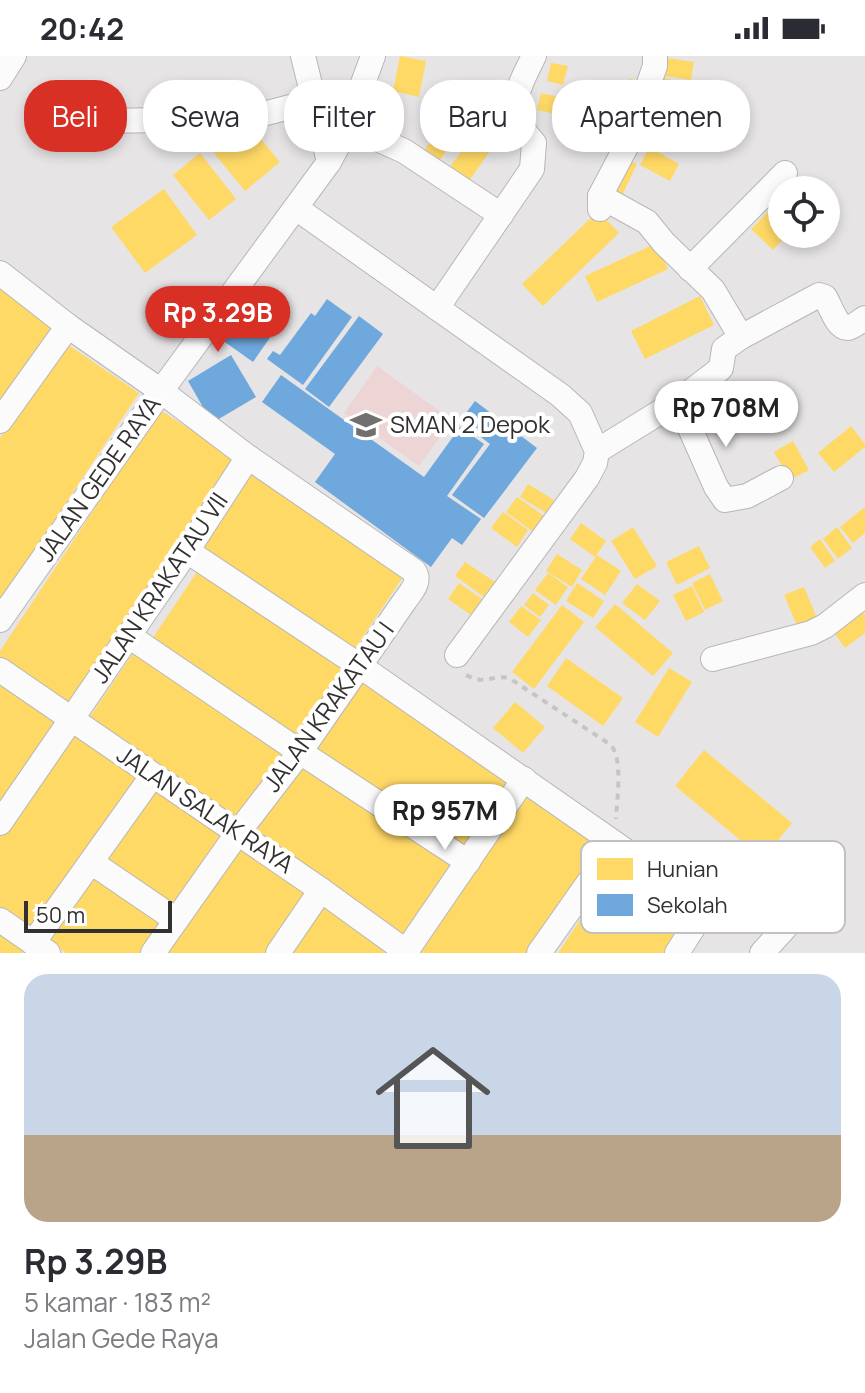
<!DOCTYPE html>
<html lang="id">
<meta charset="utf-8">
<style>
body{margin:0;font-family:Manrope,sans-serif;background:#f7f7f7;color:#2b2b33;height:100vh;display:flex;flex-direction:column;font-size:30px;white-space:nowrap}
*{box-sizing:border-box;margin:0}
p{font-size:26px;color:#7c7c81}
.icon{flex:none;width:44px;height:44px;fill:none;stroke:currentColor;stroke-width:2;stroke-linecap:round;stroke-linejoin:round}
.map{position:relative;height:897px;overflow:hidden}
.sheet{display:flex;flex-direction:column;background:#fff;flex:1}
.sheet>*{flex:none}
.hud{position:absolute;left:24px;top:24px;width:818px;height:72px;display:flex;gap:16px}
.buttons{position:absolute;left:768px;top:120px;display:grid;gap:16px}
.buttons a{display:grid;place-items:center;width:72px;height:72px;border-radius:50%;background:#fff;box-shadow:0 4px 12px #0003;font-size:40px}
.scale{position:absolute;left:24px;bottom:20px;width:148px;box-sizing:border-box;padding-left:8px;border:4px solid #323031;border-top:0;font-size:22px;line-height:28px;white-space:nowrap;color:#323031;-webkit-text-stroke:6px #fff;paint-order:stroke}
.price{position:absolute;translate:-50% -68px;padding:0 18px;border-radius:28px;background:#fff;color:#222;font-size:26px;line-height:52px;filter:drop-shadow(0 2px 4px #0008)}
.price::after{content:'';position:absolute;left:50%;top:48px;width:24px;height:18px;margin-left:-12px;background:inherit;clip-path:polygon(0 0,100% 0,50% 100%)}
.price.selected{background:#d93025;color:#fff}
ul{padding:0;list-style:none}
li{display:grid;align-content:center;gap:16px;height:424px;padding:0 24px}
li+li{border-top:2px solid #e1e1e2}
li span{display:grid;place-items:center;height:248px;border-radius:24px;color:#555}
li>.icon{margin-inline-start:auto}
span .icon{width:144px;height:144px;fill:#fffc;stroke-width:1}
li b{font-size:34px}
.chip{padding:0 28px;border-radius:32px;background:#fff;box-shadow:0 4px 12px #0003;font-size:28px;line-height:72px}
.chip.selected{background:#d93025;color:#fff}
.status{display:flex;justify-content:space-between;align-items:center;height:56px;padding:0 40px;background:#fff;direction:ltr}
.status svg{height:22px;fill:currentColor}
.map>svg:first-child{display:block}
.green{fill:#ecd5d4}
.homes{fill:#ffd966}
.schools{fill:#6fa8dc}
.lines{fill:none;stroke-linecap:round;stroke-linejoin:round}
.minor-casing{stroke:#b8b6b7;stroke-width:26}
.path{stroke:#c6c5c6;stroke-width:4;stroke-dasharray:6 6;stroke-linecap:butt}
.minor{stroke:#fbfbfb;stroke-width:24}
.labels{text-anchor:middle;stroke-width:8;stroke-linejoin:round;paint-order:stroke}
.poi-label{font-size:24px;fill:#323031;stroke:#fff;text-anchor:start}
.street-label{font-size:24px;fill:#323031;stroke:#fff}
.key{fill:#fff;stroke:#c2c1c1;stroke-width:2}
.key-label{font-size:22px;fill:#323031}
</style>
<div class="status"><b>20:42</b><svg viewBox="0 0 49 12"><path d="M0 12V9h3v3zM5 12V6h3v6zM10 12V3h3v9zM15 12V0h3v12zM26 1h20v11H26zM47 4h2v5h-2z"/></svg></div>
<div class="map">
<svg width="865" height="897" viewBox="0 0 865 897">
<rect width="100%" height="100%" fill="#e7e4e6"/>
<polygon class="green" points="377,310 452,364 419,410 344,357"/>
<g class="homes">
<polygon points="400,0 426,5 419,41 393,35"/>
<polygon points="668,2 694,6 691,24 665,20"/>
<polygon points="551,7 568,10 563,29 547,25"/>
<polygon points="630,22 642,29 631,48 619,41"/>
<polygon points="664,22 692,29 687,51 659,44"/>
<polygon points="697,29 714,32 710,56 692,52"/>
<polygon points="491,30 512,33 508,59 488,57"/>
<polygon points="541,37 577,45 573,62 537,54"/>
<polygon points="655,45 681,54 674,75 648,67"/>
<polygon points="692,56 716,64 707,87 683,78"/>
<polygon points="443,66 459,76 440,104 425,94"/>
<polygon points="249,69 280,106 245,135 214,97"/>
<polygon points="646,69 674,82 668,95 640,82"/>
<polygon points="476,75 495,88 469,125 450,111"/>
<polygon points="649,91 679,108 670,125 640,109"/>
<polygon points="200,97 236,143 209,164 173,119"/>
<polygon points="623,102 637,108 619,146 605,139"/>
<polygon points="164,133 197,179 145,217 111,171"/>
<polygon points="782,142 782,178 788,178 773,194 751,173"/>
<polygon points="598,155 619,177 543,250 522,228"/>
<polygon points="657,187 668,213 597,246 585,220"/>
<polygon points="0,232 56,277 0,348"/>
<polygon points="700,240 714,269 645,303 631,275"/>
<polygon points="64,286 139,337 0,546 0,382"/>
<polygon points="734,325 750,349 728,364 712,340"/>
<polygon points="160,354 238,404 68,656 0,610 0,595"/>
<polygon points="851,370 865,388 865,391 834,416 818,397"/>
<polygon points="793,385 809,414 790,424 774,396"/>
<polygon points="250,413 405,518 352,597 197,491"/>
<polygon points="528,428 554,444 546,457 520,441"/>
<polygon points="517,441 547,462 536,478 506,456"/>
<polygon points="865,451 865,477 853,487 840,471"/>
<polygon points="503,456 528,474 517,491 491,472"/>
<polygon points="581,467 606,485 595,501 570,483"/>
<polygon points="633,471 657,510 635,523 611,485"/>
<polygon points="837,471 852,492 838,503 823,483"/>
<polygon points="820,483 835,505 825,512 810,491"/>
<polygon points="699,490 710,512 677,529 666,506"/>
<polygon points="557,498 582,514 572,531 546,515"/>
<polygon points="597,499 621,515 605,539 581,523"/>
<polygon points="465,506 495,526 484,541 455,520"/>
<polygon points="201,510 351,613 298,691 148,589"/>
<polygon points="548,517 568,531 556,549 535,534"/>
<polygon points="710,518 723,545 705,554 692,527"/>
<polygon points="459,527 482,543 471,559 448,543"/>
<polygon points="577,527 604,545 593,562 566,545"/>
<polygon points="637,528 660,545 645,564 622,547"/>
<polygon points="692,530 704,556 686,565 673,539"/>
<polygon points="804,531 820,569 800,577 784,539"/>
<polygon points="533,537 549,549 540,561 524,549"/>
<polygon points="615,548 673,597 653,620 595,571"/>
<polygon points="562,549 584,566 534,633 512,616"/>
<polygon points="521,550 541,564 528,581 509,566"/>
<polygon points="860,553 865,559 865,577 845,592 832,574"/>
<polygon points="138,590 293,696 239,774 85,668"/>
<polygon points="566,602 623,642 603,670 547,630"/>
<polygon points="669,612 692,626 658,681 635,666"/>
<polygon points="362,617 517,722 464,800 309,695"/>
<polygon points="0,620 61,661 0,753"/>
<polygon points="515,646 545,671 523,697 493,672"/>
<polygon points="71,669 147,720 32,876 0,852 0,777"/>
<polygon points="704,694 792,767 763,803 675,730"/>
<polygon points="302,700 457,805 404,883 249,778"/>
<polygon points="156,726 231,776 180,854 104,803"/>
<polygon points="527,737 603,787 530,897 421,897"/>
<polygon points="237,780 313,831 269,897 159,897"/>
<polygon points="621,803 697,853 668,897 558,897"/>
<polygon points="91,813 166,863 144,897 66,897 44,882"/>
<polygon points="322,841 394,897 285,897"/>
<polygon points="0,877 30,897 0,897"/>
</g>
<g class="schools">
<polygon points="255,238 285,260 253,306 222,284"/>
<polygon points="327,243 352,261 303,329 267,303 273,295 280,299 311,257 315,260"/>
<polygon points="359,260 383,278 329,351 305,333"/>
<polygon points="231,299 256,341 212,367 188,325"/>
<polygon points="281,319 424,421 460,371 484,388 447,440 481,463 462,489 452,482 431,511 315,426 335,398 262,346"/>
<polygon points="475,345 537,392 484,462 452,439 490,388 460,365"/>
</g>
<g class="lines">
<defs>
<g id="minor">
<polyline points="303,0 329,106"/>
<polyline points="0,22 14,0"/>
<polyline points="106,65 214,63 259,59 313,45"/>
<polyline points="345,76 375,82 404,95 501,159"/>
<polyline points="600,140 647,166 664,187 713,234 741,281"/>
<polyline points="296,152 560,339 580,357 597,395 595,407 587,422 457,599"/>
<polyline points="600,153 600,140 628,87 655,10 655,0"/>
<polyline points="690,213 785,117"/>
<path d="M0 217 68 270 161 335 248 401 414 515C421 525 412 535 406 543L300 696 237 778 153 897"/>
<path d="M437 252 532 113 534 87C504 56 517 34 534 0"/>
<polyline points="678,345 716,431 725,444 747,440 781,422"/>
<polyline points="0,365 68,270"/>
<path d="M597 395 678 345 715 317 721 312 724 293 741 281 819 239 825 241C830 249 837 273 848 272 853 271 860 265 865 262"/>
<polyline points="187,495 360,610 702,848 704,851 703,856 677,897"/>
<polyline points="0,564 161,335 329,106 345,76 373,0"/>
<polyline points="129,580 300,696 468,806"/>
<polyline points="713,603 811,577 825,570 865,539"/>
<polyline points="0,614 321,834 408,897"/>
<polyline points="0,767 187,495 248,401"/>
<polyline points="91,806 176,864"/>
<polyline points="0,864 48,897"/>
<polyline points="33,887 153,719"/>
<polyline points="278,897 321,834"/>
<polyline points="405,897 524,723"/>
<polyline points="539,897 615,789"/>
<polyline points="762,897 802,853"/>
</g>
</defs>
<use href="#minor" class="minor-casing"/>
<path class="path" d="M466 619C488 630 491 618 509 622L611 689C623 704 617 743 616 763"/>
<use href="#minor" class="minor"/>
</g>
<defs>
<symbol id="school-bare" viewBox="-9 -9 18 18"><path d="M0-5L7-2L0 1L-7-2ZM-4 1L0 2.5L4 1V4Q0 6-4 4Z" fill="#716f70" stroke="#fff" stroke-width="2.5" paint-order="stroke"/></symbol>
</defs>
<g fill-rule="evenodd">
<use href="#school-bare" x="344" y="347" width="44" height="44"/>
</g>
<g class="labels">
<g class="poi-label">
<text x="390" y="377">SMAN 2 Depok</text>
</g>
<g class="street-label">
<text transform="translate(99 423) rotate(-55)" y="8">JALAN GEDE RAYA</text>
<text transform="translate(160 532) rotate(-56)" y="8">JALAN KRAKATAU VII</text>
<text transform="translate(329 651) rotate(-54)" y="8">JALAN KRAKATAU I</text>
<text transform="translate(205 754) rotate(34)" y="8">JALAN SALAK RAYA</text>
</g>
</g>
<rect x="581" y="785" width="264" height="92" rx="12" class="key"/>
<rect x="597" y="802" width="36" height="22" fill="#ffd966"/>
<rect x="597" y="838" width="36" height="22" fill="#6fa8dc"/>
<g class="key-label">
<text x="647" y="821">Hunian</text>
<text x="647" y="857">Sekolah</text>
</g>
</svg>
<div class="buttons">
<a><svg class="icon" aria-label="locate" viewBox="0 0 24 24"><circle cx="12" cy="12" r="6"/><path d="M12 2v4M12 18v4M2 12h4M18 12h4"/></svg></a>
</div>
<div class="scale">50 m</div>
<b class="price selected" style="left:218px;top:298px">Rp 3.29B</b>
<b class="price" style="left:726px;top:393px">Rp 708M</b>
<b class="price" style="left:445px;top:796px">Rp 957M</b>
<div class="hud">
<a class="chip selected">Beli</a>
<a class="chip">Sewa</a>
<a class="chip">Filter</a>
<a class="chip">Baru</a>
<a class="chip">Apartemen</a>
</div>
</div>
<section class="sheet">
<ul>
<li><span style="background:linear-gradient(#c9d6e8 65%,#b9a48a 0)"><svg class="icon" aria-label="home" viewBox="0 0 24 24"><path d="M3 11l9-7 9 7M6 9v11h12V9"/></svg></span><div><b>Rp 3.29B</b><p>5 kamar · 183 m²</p><p>Jalan Gede Raya</p></div></li>
</ul>
</section>
